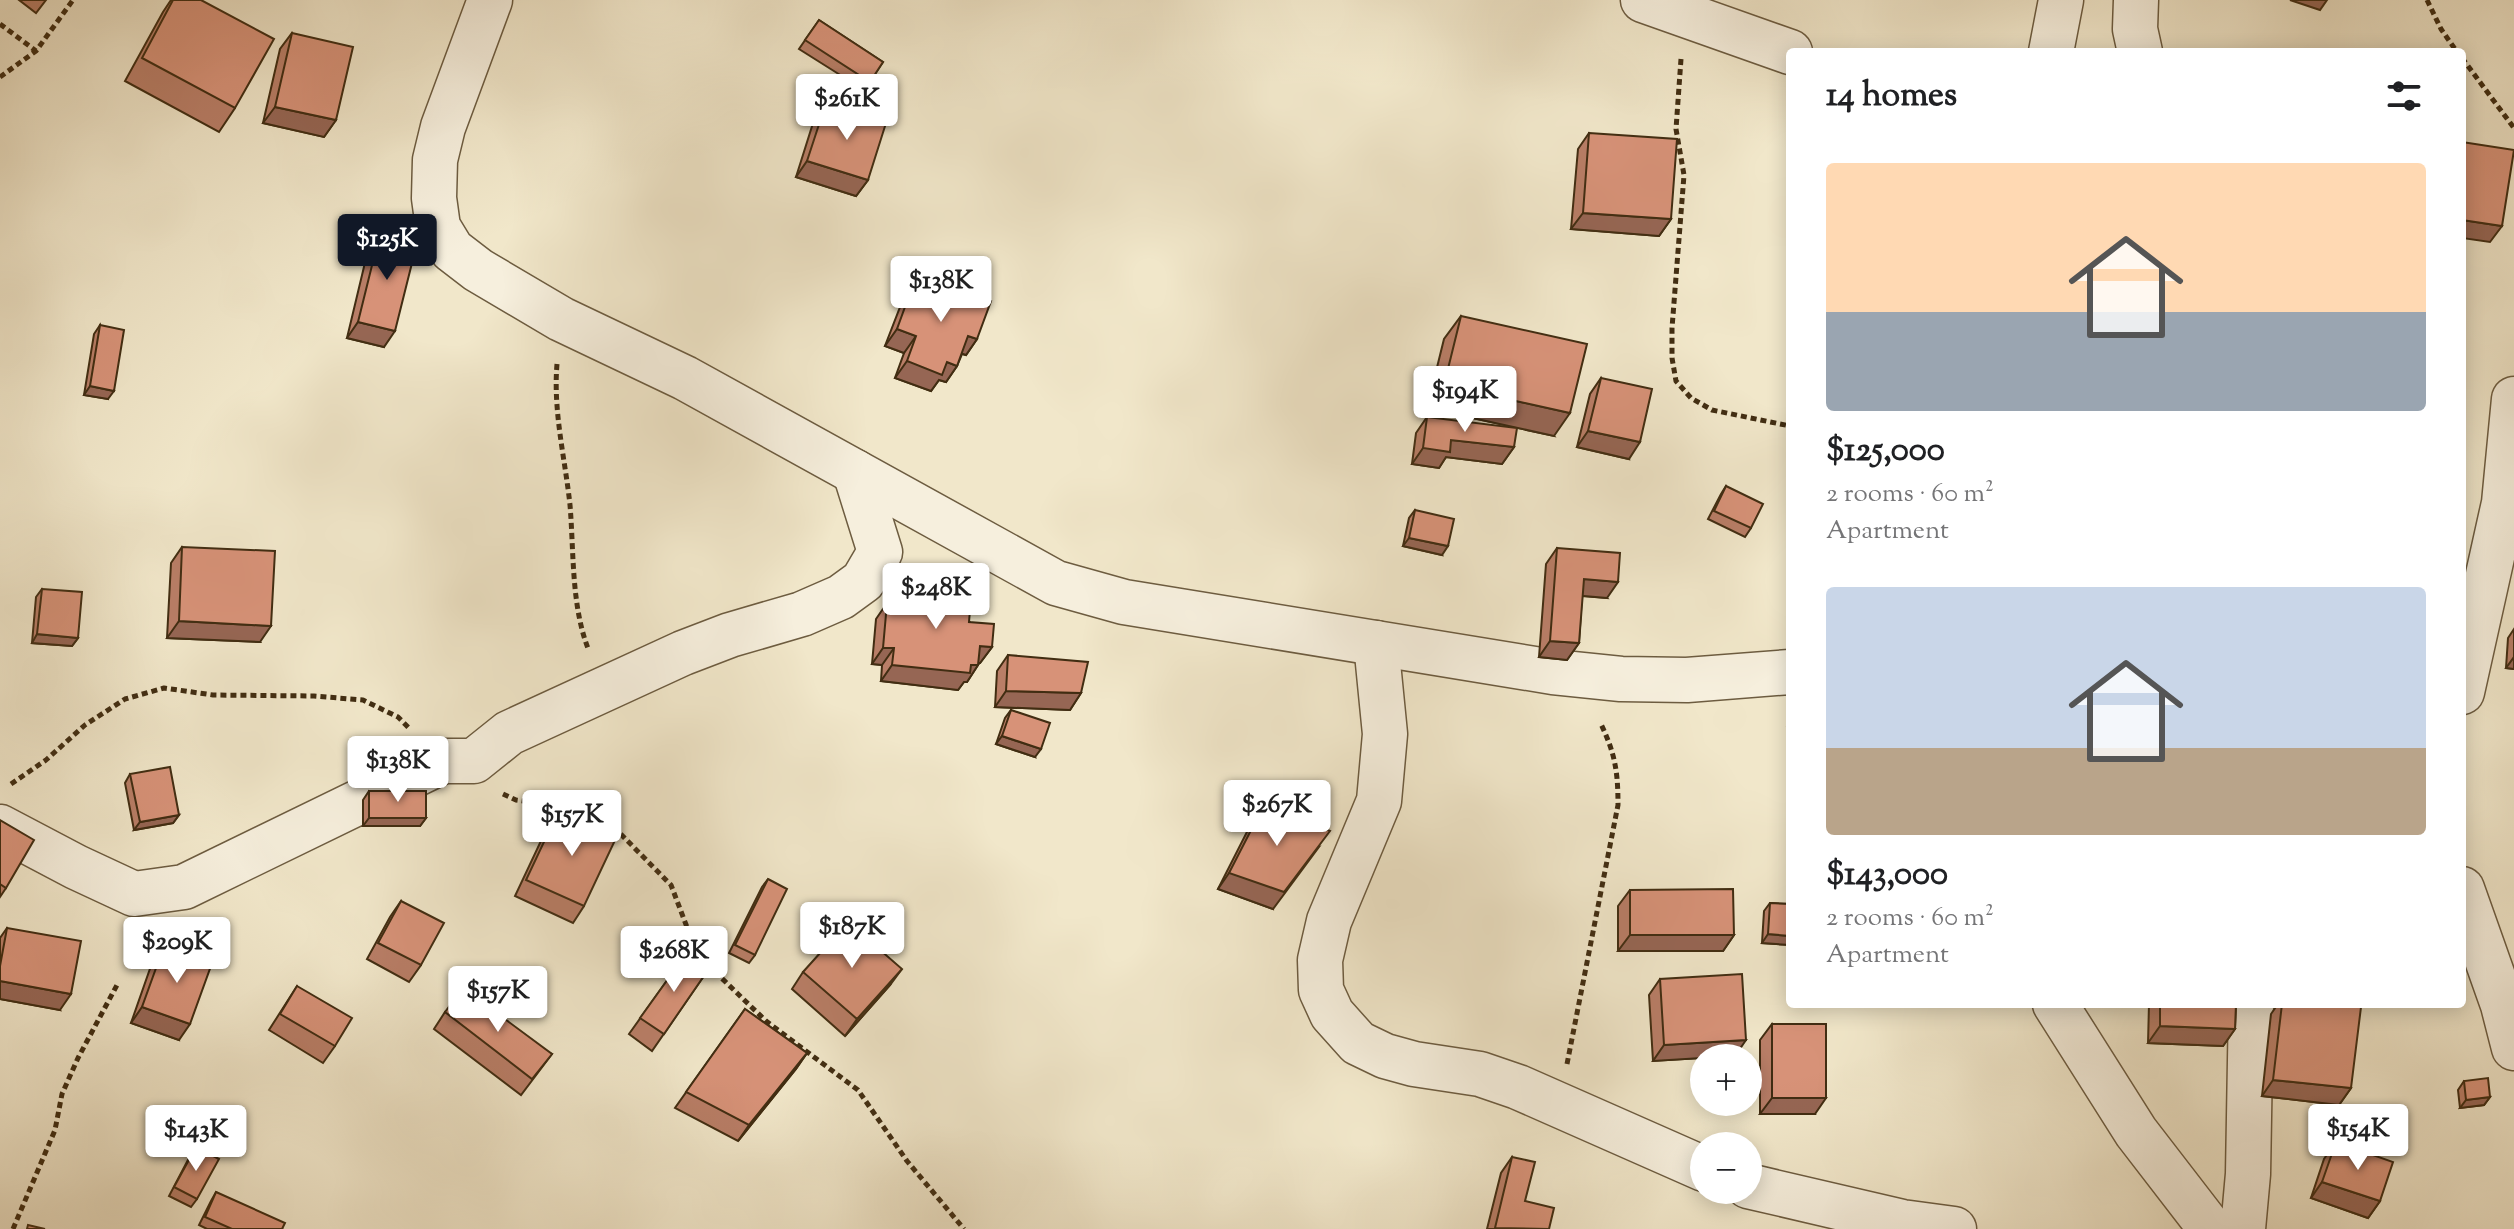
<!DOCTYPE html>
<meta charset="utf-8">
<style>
body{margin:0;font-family:"Sorts Mill Goudy",serif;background:#f2f2f2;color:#202124;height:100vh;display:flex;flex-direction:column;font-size:30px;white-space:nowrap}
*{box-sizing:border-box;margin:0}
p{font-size:26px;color:#757577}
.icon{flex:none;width:44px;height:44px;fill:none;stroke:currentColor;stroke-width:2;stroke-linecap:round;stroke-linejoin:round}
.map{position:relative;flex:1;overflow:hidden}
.drawer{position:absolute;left:1786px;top:48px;width:680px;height:960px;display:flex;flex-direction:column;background:#fff;border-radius:8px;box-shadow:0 4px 20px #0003}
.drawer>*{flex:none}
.fabs{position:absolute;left:1690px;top:1044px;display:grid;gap:16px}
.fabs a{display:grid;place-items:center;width:72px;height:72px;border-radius:50%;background:#fff;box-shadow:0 4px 20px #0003;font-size:40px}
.price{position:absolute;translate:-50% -68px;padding:0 18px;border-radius:8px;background:#fff;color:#222;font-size:26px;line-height:52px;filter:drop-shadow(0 2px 4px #0008)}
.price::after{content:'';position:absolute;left:50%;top:48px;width:24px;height:18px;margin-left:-12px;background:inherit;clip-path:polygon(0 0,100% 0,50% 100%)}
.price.on{background:#111827;color:#fff}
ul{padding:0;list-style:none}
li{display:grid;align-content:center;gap:16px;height:424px;padding:0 40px}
li span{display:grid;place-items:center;height:248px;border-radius:8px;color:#555}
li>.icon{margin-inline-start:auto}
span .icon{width:144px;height:144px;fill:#fffc;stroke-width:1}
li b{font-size:34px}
h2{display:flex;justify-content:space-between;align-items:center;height:96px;padding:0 40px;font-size:34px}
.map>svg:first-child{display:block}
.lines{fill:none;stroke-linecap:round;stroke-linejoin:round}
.minor-casing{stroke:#6d5c40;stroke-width:47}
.path{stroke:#412d12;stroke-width:5;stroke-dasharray:6 4;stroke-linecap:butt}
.minor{stroke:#f6efdd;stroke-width:44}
.wall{fill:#b97e67;stroke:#412d12;stroke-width:2}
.shaded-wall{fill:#966654;stroke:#412d12;stroke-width:2}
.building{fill:#d79278;stroke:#412d12;stroke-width:2}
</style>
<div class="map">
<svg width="2514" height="1229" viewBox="0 0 2514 1229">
<rect width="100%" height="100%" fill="#f1e7ca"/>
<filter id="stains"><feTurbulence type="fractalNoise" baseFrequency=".0025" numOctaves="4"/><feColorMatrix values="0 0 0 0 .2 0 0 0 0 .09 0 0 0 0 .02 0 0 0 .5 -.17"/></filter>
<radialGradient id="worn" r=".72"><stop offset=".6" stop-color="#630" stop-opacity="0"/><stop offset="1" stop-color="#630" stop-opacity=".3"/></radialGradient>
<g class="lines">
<defs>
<g id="minor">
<polyline points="490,0 443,127 435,160 434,198 438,227 452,250 478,270 561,319 685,378 1056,583 1124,602 1553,672 1621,679 1687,680 1790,672"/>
<polyline points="1643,0 1790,52"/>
<polyline points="2136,0 2135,29 2140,52"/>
<polyline points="2051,52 2061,0"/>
<polyline points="1376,643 1385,734 1379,801 1329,921 1320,960 1321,990 1332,1014 1358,1043 1385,1056 1414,1064 1480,1074 1518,1087 1704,1169"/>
<polyline points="2462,692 2504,503 2514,399"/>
<polyline points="0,827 76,867 134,894 184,887 443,761 474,761 509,733 683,653 730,635 802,614 841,597 863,581 880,552 855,472"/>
<polyline points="2462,889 2503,1005 2514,1048"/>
<polyline points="2055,1004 2136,1132 2210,1228"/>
<polyline points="1748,1186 1902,1222 1954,1229"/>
<polyline points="2243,1229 2248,1174 2251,1004"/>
</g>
</defs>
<use href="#minor" class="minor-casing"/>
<g class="path">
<polyline points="2427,0 2441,29 2457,52"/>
<polyline points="0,24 36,51"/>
<polyline points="2462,58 2514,128"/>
<polyline points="1681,59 1676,129 1684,175 1672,328 1672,358 1676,381 1691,398 1712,410 1790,426"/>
<polyline points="0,77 36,51 73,0"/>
<path d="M557 364C553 412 565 458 570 505 574 553 571 606 589 651"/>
<polyline points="11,784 46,760 85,725 125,699 164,688 213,695 314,696 363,700 398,717 409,728"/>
<polyline points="503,794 516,800 546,804 576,803 600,813 671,885 693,943 709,966 766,1021 858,1090 907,1161 964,1229"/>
<path d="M1567 1064 1618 805C1618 771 1615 753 1600 722"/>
<polyline points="13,1229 55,1130 62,1094 78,1058 117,985"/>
</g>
<use href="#minor" class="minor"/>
</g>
<g class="wall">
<polygon points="19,0 46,0 36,13"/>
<polygon points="171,0 201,0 235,108 219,132 125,81 163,12"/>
<polygon points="819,20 883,62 864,90 799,49"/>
<polygon points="292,33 336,120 324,137 263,123 280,49"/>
<polygon points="826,103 868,180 856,196 796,177 814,120"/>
<polygon points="1589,133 1671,219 1659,236 1571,229 1578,149"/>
<polygon points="380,233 384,347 347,338 368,250"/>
<polygon points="933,280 977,339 966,355 962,354 957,366 946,382 939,380 931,391 895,378 904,353 885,346 902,302 913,285 925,290"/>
<polygon points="1461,316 1554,436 1427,408 1444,339"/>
<polygon points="100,325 108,399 84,395 94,334"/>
<polygon points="1601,378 1629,459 1577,447 1590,394"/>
<polygon points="1427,417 1514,447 1502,464 1446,457 1439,468 1412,464 1416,433"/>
<polygon points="1726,486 1751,528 1745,537 1708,519 1721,494"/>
<polygon points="1415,510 1442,555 1403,546 1409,518"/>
<polygon points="182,547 260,642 167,638 171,563"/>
<polygon points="1557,548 1607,598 1582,596 1579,643 1567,660 1539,657 1546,564"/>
<polygon points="936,584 992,647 980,663 979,663 978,665 967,682 964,682 958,690 881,681 882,665 872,664 876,619 887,603 900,604 906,596 927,597"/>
<polygon points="42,589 78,638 72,646 32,643 36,597"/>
<polygon points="2514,629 2514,669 2506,668 2508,638"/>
<polygon points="1008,655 1081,693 1070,710 995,707 997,671"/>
<polygon points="1790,689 1790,726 1787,726 1789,691"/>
<polygon points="1011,710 1035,757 996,744 1005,718"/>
<polygon points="130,774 179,815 173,823 134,830 125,783"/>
<polygon points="369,791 426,818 420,826 363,826 363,800"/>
<polygon points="1265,803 1273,909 1218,889 1253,820"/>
<polygon points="559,810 584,906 573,923 515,896 548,826"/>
<polygon points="0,820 6,888 0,897"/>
<polygon points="768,879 755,955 749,963 729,953 762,887"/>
<polygon points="1630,890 1734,935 1723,951 1618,951 1618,906"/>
<polygon points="401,901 421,965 409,982 367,959 390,917"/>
<polygon points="1770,903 1790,904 1790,945 1762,943 1764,911"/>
<polygon points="7,928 60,1010 0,999 0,938"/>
<polygon points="164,946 179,1040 131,1023 152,963"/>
<polygon points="686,954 708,970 652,1051 629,1034"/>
<polygon points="803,972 890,985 845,1036 792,989"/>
<polygon points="1660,979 1735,1056 1653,1061 1649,995"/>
<polygon points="297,986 335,1046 323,1063 269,1030"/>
<polygon points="2149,1004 2236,1004 2235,1029 2223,1046 2148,1043"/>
<polygon points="2278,1004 2351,1004 2340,1004 2351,1088 2339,1105 2262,1096 2271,1014"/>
<polygon points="745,1009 807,1053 796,1069 738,1141 675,1108"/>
<polygon points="445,1012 552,1054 521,1095 434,1029"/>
<polygon points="1772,1024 1815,1114 1760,1114 1760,1040"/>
<polygon points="2464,1081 2490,1097 2484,1105 2460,1108 2458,1090"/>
<polygon points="2336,1142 2380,1201 2368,1218 2311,1198 2324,1159"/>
<polygon points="196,1147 197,1199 191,1207 169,1196 190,1156"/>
<polygon points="1512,1157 1525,1201 1549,1229 1487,1229 1501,1173"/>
<polygon points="216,1192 282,1229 207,1229 199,1225 211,1201"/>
</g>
<g class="shaded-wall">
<polygon points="2290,0 2327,0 2320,10"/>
<polygon points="275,107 336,120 324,137 263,123"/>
<polygon points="807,161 868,180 856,196 796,177"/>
<polygon points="1583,213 1671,219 1659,236 1571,229"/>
<polygon points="2462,220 2502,226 2490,242 2462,238"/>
<polygon points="358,322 395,331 384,347 347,338"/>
<polygon points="897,329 916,336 904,353 885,346"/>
<polygon points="968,336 977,339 966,355 957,352"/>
<polygon points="907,361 947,362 957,366 946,382 939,380 931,391 895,378"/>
<polygon points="1444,385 1570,413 1554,436 1427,408"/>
<polygon points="90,386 114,391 108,399 84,395"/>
<polygon points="1588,431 1640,442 1629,459 1577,447"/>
<polygon points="1451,440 1514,447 1502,464 1446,457 1439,468 1412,464 1423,448"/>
<polygon points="1409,538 1448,546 1442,555 1403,546"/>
<polygon points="1584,579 1618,582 1607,598 1572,595"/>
<polygon points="179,621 271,626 260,642 167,638"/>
<polygon points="37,634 78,638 72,646 32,643"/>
<polygon points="1550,641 1579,643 1567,660 1539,657"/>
<polygon points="980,646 992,647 980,663 968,663"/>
<polygon points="883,648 894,648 882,665 872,664"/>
<polygon points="2514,657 2514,669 2506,668"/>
<polygon points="892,665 978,665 967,682 964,682 958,690 881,681"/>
<polygon points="1006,691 1081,693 1070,710 995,707"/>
<polygon points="1002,736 1041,749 1035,757 996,744"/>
<polygon points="179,815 173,823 134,830 140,822"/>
<polygon points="369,818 426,818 420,826 363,826"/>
<polygon points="1319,847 1273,909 1218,889 1229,873"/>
<polygon points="1768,934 1790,936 1790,945 1762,943"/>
<polygon points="1630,935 1734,935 1723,951 1618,951"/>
<polygon points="902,969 890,985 845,1036 857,1019"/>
<polygon points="0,981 71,994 60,1010 0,999"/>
<polygon points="142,1007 190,1024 179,1040 131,1023"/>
<polygon points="2160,1026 2235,1029 2223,1046 2148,1043"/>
<polygon points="1746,1040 1735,1056 1653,1061 1664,1045"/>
<polygon points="807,1053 796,1069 738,1141 749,1125"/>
<polygon points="2273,1080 2351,1088 2339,1105 2262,1096"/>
<polygon points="2490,1097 2484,1105 2460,1108 2466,1100"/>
<polygon points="1772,1098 1826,1098 1815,1114 1760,1114"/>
<polygon points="2322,1182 2380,1201 2368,1218 2311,1198"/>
</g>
<g class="building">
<polygon points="173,0 201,0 274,39 235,108 142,58"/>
<polygon points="819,20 883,62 870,82 805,40"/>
<polygon points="292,33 353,47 336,120 275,107"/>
<polygon points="826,103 886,123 868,180 807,161"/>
<polygon points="1589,133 1677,139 1671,219 1583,213"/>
<polygon points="2462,142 2514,150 2502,226 2462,220"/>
<polygon points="380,233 417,243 395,331 358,322"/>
<polygon points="933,280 991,301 977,339 968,336 957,366 947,362 942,375 907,361 916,336 897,329 913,285 929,292"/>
<polygon points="1461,316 1587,344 1570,413 1444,385"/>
<polygon points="100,325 124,330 114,391 90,386"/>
<polygon points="1601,378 1652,389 1640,442 1588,431"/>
<polygon points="1427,417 1517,428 1514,447 1451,440 1450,452 1423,448"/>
<polygon points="1726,486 1763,504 1751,528 1714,511"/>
<polygon points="1415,510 1454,519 1448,546 1409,538"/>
<polygon points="182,547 275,551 271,626 179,621"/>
<polygon points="1557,548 1620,553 1618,582 1584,579 1579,643 1550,641"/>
<polygon points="936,584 972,587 969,622 994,624 992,647 980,646 978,665 971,665 970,673 892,665 894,648 883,648 887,603 905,604 906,596 935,598"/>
<polygon points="42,589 82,592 78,638 37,634"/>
<polygon points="1008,655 1088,662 1081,693 1006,691"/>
<polygon points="1011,710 1050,723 1041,749 1002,736"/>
<polygon points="170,767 179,815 140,822 130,774"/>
<rect x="369" y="791" width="57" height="27"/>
<polygon points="1265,803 1330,831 1284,892 1229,873"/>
<polygon points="559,810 617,836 584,906 526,880"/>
<polygon points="0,820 34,840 6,888 0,884"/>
<polygon points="768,879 787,889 755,955 735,945"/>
<polygon points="1733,889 1734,935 1630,935 1630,890"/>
<polygon points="401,901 444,923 421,965 378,943"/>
<polygon points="1770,903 1790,904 1790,936 1768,934"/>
<polygon points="848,922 902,969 857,1019 803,972"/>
<polygon points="7,928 81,941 71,994 0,981 0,966"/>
<polygon points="164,946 212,963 190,1024 142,1007"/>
<polygon points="686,954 708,970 664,1034 640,1018"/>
<polygon points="1742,974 1746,1040 1664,1045 1660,979"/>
<polygon points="297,986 352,1018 335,1046 280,1014"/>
<polygon points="463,988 552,1054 532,1079 445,1012"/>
<polygon points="2160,1004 2236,1004 2235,1029 2160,1026"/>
<polygon points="2282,1004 2339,1004 2361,1007 2351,1088 2273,1080"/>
<polygon points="745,1009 807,1053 749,1125 686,1092"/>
<rect x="1772" y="1024" width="54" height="74"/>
<polygon points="2488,1078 2490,1097 2466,1100 2464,1081"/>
<polygon points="2336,1142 2393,1162 2380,1201 2322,1182"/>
<polygon points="196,1147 219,1159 197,1199 174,1187"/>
<polygon points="1512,1157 1535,1162 1525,1201 1554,1208 1549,1229 1495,1228"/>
<polygon points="216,1192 285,1223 282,1229 232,1229 205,1217"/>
<polygon points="28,1225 45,1229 27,1229"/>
</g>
<rect width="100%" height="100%" filter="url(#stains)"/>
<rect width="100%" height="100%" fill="url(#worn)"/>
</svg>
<div class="fabs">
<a>+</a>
<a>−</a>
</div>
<b class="price" style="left:847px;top:142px">$261K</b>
<b class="price on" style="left:387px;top:282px">$125K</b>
<b class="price" style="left:941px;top:324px">$138K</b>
<b class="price" style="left:1465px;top:434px">$194K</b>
<b class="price" style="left:936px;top:631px">$248K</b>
<b class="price" style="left:398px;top:804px">$138K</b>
<b class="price" style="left:1277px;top:848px">$267K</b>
<b class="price" style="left:572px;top:858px">$157K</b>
<b class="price" style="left:852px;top:970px">$187K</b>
<b class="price" style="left:177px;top:985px">$209K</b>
<b class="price" style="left:674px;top:994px">$268K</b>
<b class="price" style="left:498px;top:1034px">$157K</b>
<b class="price" style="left:2358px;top:1172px">$154K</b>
<b class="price" style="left:196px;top:1173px">$143K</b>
<section class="drawer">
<h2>14 homes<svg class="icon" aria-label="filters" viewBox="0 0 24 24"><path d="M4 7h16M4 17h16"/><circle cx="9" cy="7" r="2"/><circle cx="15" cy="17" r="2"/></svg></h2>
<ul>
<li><span style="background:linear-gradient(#ffd9b3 60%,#9aa5b1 0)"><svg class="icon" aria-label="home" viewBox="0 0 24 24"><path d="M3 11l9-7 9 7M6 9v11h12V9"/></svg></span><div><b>$125,000</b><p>2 rooms · 60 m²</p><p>Apartment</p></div></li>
<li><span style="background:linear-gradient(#c9d6e8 65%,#b9a48a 0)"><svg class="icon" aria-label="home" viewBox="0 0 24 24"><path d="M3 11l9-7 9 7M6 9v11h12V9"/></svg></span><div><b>$143,000</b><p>2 rooms · 60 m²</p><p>Apartment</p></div></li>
</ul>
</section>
</div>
